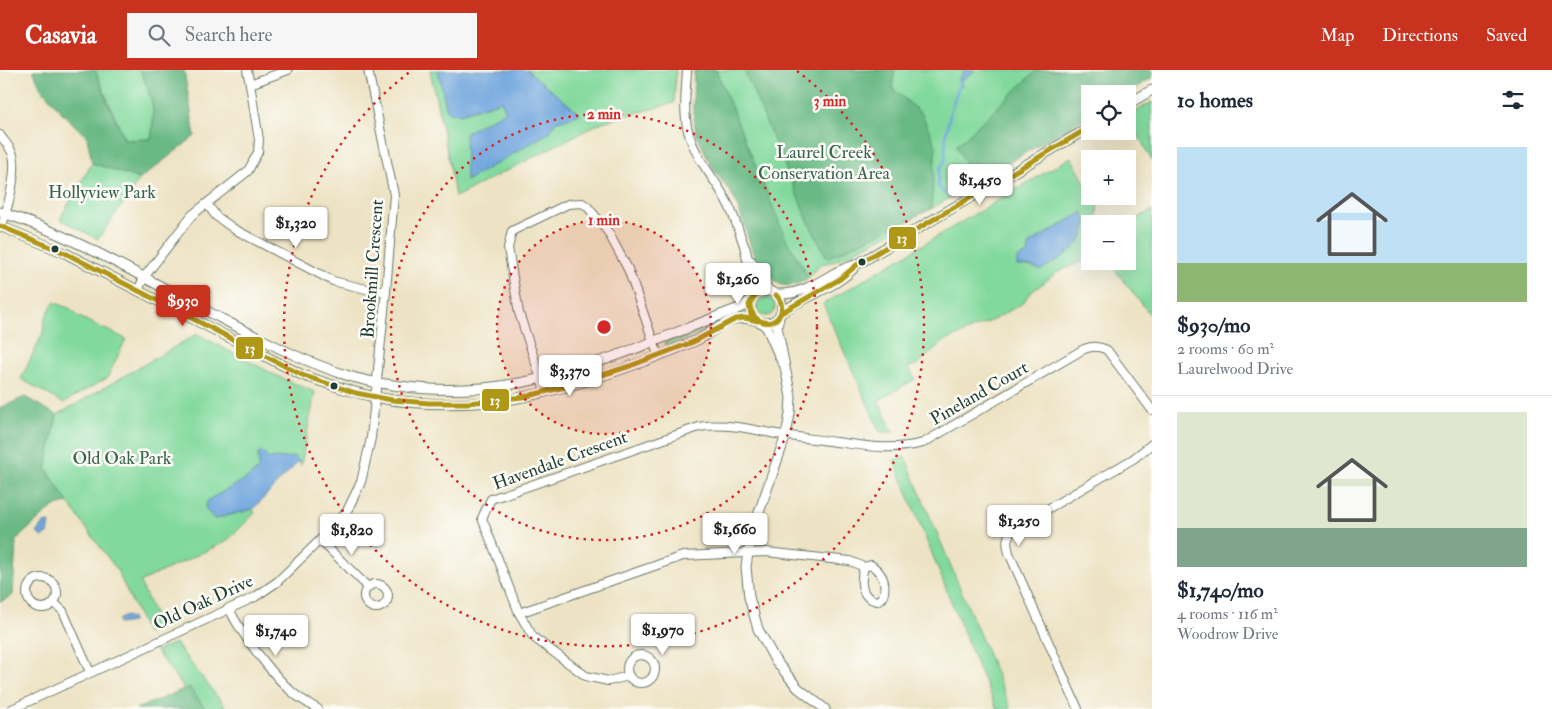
<!DOCTYPE html>
<meta charset="utf-8">
<style>
body{margin:0;font-family:"IM FELL Double Pica",serif;background:#f6f6f7;color:#1f2937;height:100vh;display:flex;flex-direction:column;font-size:19px;white-space:nowrap}
*{box-sizing:border-box;margin:0}
p{font-size:16px;color:#747a83}
.icon{flex:none;width:28px;height:28px;fill:none;stroke:currentColor;stroke-width:2;stroke-linecap:round;stroke-linejoin:round}
.map{position:relative;flex:1;overflow:hidden}
.drawer{display:flex;flex-direction:column;background:#fff;width:400px}
.drawer>*{flex:none}
.controls{position:absolute;left:1081px;top:15px;display:grid;gap:10px}
.controls a{display:grid;place-items:center;width:55px;height:55px;border-radius:0px;background:#fff;box-shadow:0 5px 20px #0002;font-size:25px}
.price{position:absolute;translate:-50% -42px;padding:0 11px;border-radius:5px;background:#fff;color:#222;font-size:16px;line-height:32px;filter:drop-shadow(0 1px 2px #0008)}
.price::after{content:'';position:absolute;left:50%;top:30px;width:15px;height:11px;margin-left:-8px;background:inherit;clip-path:polygon(0 0,100% 0,50% 100%)}
.price.selected{background:#c8321e;color:#fff}
ul{padding:0;list-style:none}
li{display:grid;align-content:center;gap:10px;height:265px;padding:0 25px}
li+li{border-top:1px solid #e0e1e3}
li span{display:grid;place-items:center;height:155px;border-radius:0px;color:#555}
li>.icon{margin-inline-start:auto}
span .icon{width:90px;height:90px;fill:#fffc;stroke-width:1}
li b{font-size:21px}
h2{display:flex;justify-content:space-between;align-items:center;height:60px;padding:0 25px;font-size:21px}
header{display:flex;align-items:center;gap:30px;box-sizing:border-box;height:70px;padding:0 25px;background:#c8321e;color:#fff}
header strong{font-size:24px}
nav{display:flex;gap:28px;margin-inline-start:auto;font-size:18px}
.search{width:350px;height:45px;background:#f6f6f7;display:flex;align-items:center;gap:12px;box-sizing:border-box;padding:0 18px;border-radius:0px;color:#747a83;font-size:19px}
main{display:flex;flex:1;min-height:0}
.map>svg:first-child{display:block}
.green{fill:#82d99d;stroke:#508b68;fill-rule:evenodd}
.forest{fill:#69b984;stroke:#447b5c}
.water{fill:#6fa5dd;stroke:#477188}
.lines{fill:none;stroke-linecap:round;stroke-linejoin:round}
.stream{stroke:#6fa5dd;stroke-width:2.5}
.minor-casing{stroke:#677766;stroke-width:10}
.tertiary-casing{stroke:#677766;stroke-width:11}
.minor{stroke:#fff;stroke-width:8}
.tertiary{stroke:#fff;stroke-width:9}
.bus-1-casing{stroke:#fdfcf7;stroke-width:9}
.bus-1{stroke:#af9717;stroke-width:5}
.ring{fill:none;stroke:#d62828;stroke-width:2.5;stroke-dasharray:2.5 5}
.bus-dot{fill:#1f3d34;stroke:#fdfcf7;stroke-width:2}
.labels{text-anchor:middle;stroke-width:5;stroke-linejoin:round;paint-order:stroke}
.park-label{font-size:18px;fill:#38644e;stroke:#fdfcf7}
.street-label{font-size:18px;fill:#1f3d34;stroke:#fdfcf7}
.centre{fill:#d62828;stroke:#fdfcf7;stroke-width:2.5}
.ring-label{font-size:15px;text-anchor:middle;font-weight:bold;fill:#d62828;stroke:#fdfcf7;stroke-width:5;stroke-linejoin:round;paint-order:stroke}
.line-badge{stroke:#fdfcf7;stroke-width:2}
.badge-label{font-size:14px;text-anchor:middle;font-weight:bold;fill:#fff}
</style>
<header>
<strong>Casavia</strong>
<div class="search"><svg class="icon" aria-label="search" viewBox="0 0 24 24"><circle cx="10" cy="10" r="6"/><path d="M15 15l6 6"/></svg>Search here</div>
<nav><a>Map</a><a>Directions</a><a>Saved</a></nav>
</header>
<main>
<div class="map">
<svg width="1152" height="639" viewBox="0 0 1152 639">
<rect width="100%" height="100%" fill="#fdfcf7"/>
<filter id="ink" filterUnits="userSpaceOnUse"><feTurbulence type="fractalNoise" baseFrequency=".02" numOctaves="2"/><feDisplacementMap in="SourceGraphic" scale="10" xChannelSelector="R" yChannelSelector="G"/><feConvolveMatrix kernelMatrix="1 2 1 2 8 2 1 2 1" color-interpolation-filters="sRGB"/></filter>
<filter id="wash" filterUnits="userSpaceOnUse"><feTurbulence type="fractalNoise" baseFrequency=".0096" numOctaves="4" result="noise"/><feDisplacementMap in="SourceGraphic" scale="20" xChannelSelector="R" yChannelSelector="G"/><feGaussianBlur stdDeviation="1.12" result="paint"/><feColorMatrix in="noise" values="0 0 0 0 0 0 0 0 0 0 0 0 0 0 0 0 0 1.4 0 .05"/><feComposite in="paint" operator="in"/></filter>
<g filter="url(#wash)">
<rect width="100%" height="100%" fill="#ede3c4"/>
<g class="green">
<path d="M95 0H140C152 27 156 39 151 69L125 70Z"/>
<polygon points="430,0 438,0 447,41 460,44 501,31 506,42 555,52 579,44 527,0 676,0 674,33 602,52 455,127 450,96"/>
<polygon points="695,0 1152,0 1152,6 1090,24 975,109 976,112 931,139 930,137 899,158 877,170 832,192 821,194 808,209 803,196 707,88 696,60"/>
<polygon points="1152,32 1152,91 1128,46"/>
<path d="M1071 87 1090 122V126H1092L1098 136 1096 154H1090V180L1087 189 1056 203 1029 224 1023 233 993 250 945 271 916 295 908 297 915 309 878 331 893 362H880L823 234ZM1083 142 1041 200 1029 196 1017 189 1028 184 1029 174Z"/>
<polygon points="92,93 140,109 98,169 60,149"/>
<polygon points="1152,140 1152,247 1109,192 1128,191 1128,158 1130,153"/>
<circle cx="766" cy="237" r="9"/>
<path d="M54 232 71 239 79 247 126 269 107 308 63 333 21 309 43 263C43 251 48 242 54 232Z"/>
<polygon points="709,255 711,259 684,271 666,276 665,272"/>
<polygon points="197,264 279,307 315,322 301,395 295,387 269,389 248,408 215,449 253,439 255,443 227,471 140,512 160,557 147,564 117,500 68,433 46,398 57,345"/>
<polygon points="905,387 1011,639 997,639 977,595 894,390"/>
<polygon points="175,573 227,639 200,639 156,581"/>
</g>
<g class="forest">
<path d="M33 0H95L107 31 125 70 151 69C156 39 152 27 140 0H184L195 66 140 109 92 93 87 67 64 45 41 18Z"/>
<path d="M694 0H716L787 171 803 197 808 209C790 218 778 220 767 201L762 202 755 189 738 136 731 123 714 100 696 63 693 42Z"/>
<polygon points="744,0 895,0 892,18 922,44 936,76 931,139 827,188 808,151"/>
<polygon points="1037,0 1152,0 1152,8 1125,24 1090,24 1090,45 976,112 956,76"/>
<polygon points="25,327 57,345 46,398 68,433 53,437 16,470 13,525 0,532 0,338"/>
<polygon points="189,617 206,639 136,639"/>
</g>
<g class="water">
<polygon points="438,0 527,0 580,44 555,52 550,62 466,111 465,63 506,41 501,31 459,44 447,41"/>
<path d="M965 0H975L963 9 962 16H959C957 7 961 6 965 0Z"/>
<path d="M1083 142C1084 145 1086 150 1086 153 1087 175 1056 191 1041 200L1029 196H1017V189L1028 184 1029 174Z"/>
<polygon points="262,382 269,389 295,387 299,391 253,439 214,449 205,438 208,430 248,408 259,398 258,384"/>
<polygon points="45,452 50,453 48,464 42,467 37,463"/>
<polygon points="125,546 132,548 132,552 119,554 118,550"/>
</g>
<g class="lines">
<polyline class="stream" points="944,124 938,115 939,100 945,91 946,63 952,36 959,16"/>
</g>
</g>
<g filter="url(#ink)">
<g class="lines">
<defs>
<g id="minor">
<polyline points="247,0 250,14"/>
<path d="M687 0C686 20 683 41 688 61 696 91 714 106 727 132 735 146 739 163 745 178"/>
<path d="M0 65C4 71 11 78 13 85 18 103 7 139 2 156"/>
<polyline points="207,134 216,146 234,159 333,211 374,221 386,221"/>
<polyline points="138,220 145,206 192,145 248,101 258,82 259,70 250,14 288,0"/>
<polyline points="545,321 519,243 508,178 512,161 568,134 582,133 587,136 608,162 628,199 658,285"/>
<polyline points="320,470 368,517"/>
<circle cx="42" cy="523" r="15"/>
<circle cx="376" cy="526" r="12"/>
<polyline points="54,533 63,541 90,602"/>
<path d="M229 538C240 563 272 604 292 622 300 629 309 634 318 639"/>
<path d="M519 543 683 486 766 482 850 491 864 497C860 511 860 528 877 531L883 527C887 513 883 503 871 495L864 497"/>
<circle cx="641" cy="599" r="14"/>
<path d="M629 606 608 611 586 606 533 567 519 543 482 448 491 429 699 357C724 353 746 358 771 363 793 367 814 369 836 372 867 376 892 381 923 373L1084 279C1093 276 1099 276 1107 280L1152 340"/>
<polyline points="12,639 255,527 277,512 320,470 347,441 361,412 371,368 386,221 394,125 368,0"/>
<path d="M1078 639 1009 483C1006 472 1006 466 1015 458L1133 389 1152 374"/>
</g>
<g id="tertiary">
<polyline points="1128,34 1152,20"/>
<path d="M0 142C73 165 138 205 205 240 251 264 296 289 346 305 361 310 377 313 393 315 522 336 624 281 742 237L751 229"/>
<path d="M0 156 65 183 302 305C326 313 350 322 375 327 419 336 478 336 523 327 578 316 640 294 693 272 708 266 721 253 736 249 744 247 751 249 758 251"/>
<polyline points="745,178 754,218 753,227"/>
<polyline points="751,191 769,221"/>
<circle cx="766" cy="237" r="16"/>
<path d="M777 224C799 225 816 214 835 203 842 199 850 197 858 194L1090 57"/>
<path d="M781 243C804 226 834 219 854 198"/>
<polyline points="779,247 777,257 791,327 790,344 786,365 756,451 748,483 746,497 749,527 758,559 775,590 798,618 825,639"/>
<polyline points="762,253 767,258 782,292"/>
</g>
</defs>
<use href="#minor" class="minor-casing"/>
<use href="#tertiary" class="tertiary-casing"/>
<use href="#minor" class="minor"/>
<use href="#tertiary" class="tertiary"/>
<defs>
<g id="bus-1">
<polyline points="0,156 65,183 302,305 356,323 392,330 429,333 468,333 523,327 565,317 630,296 693,272 736,249 745,248 758,251"/>
<polyline points="781,243 840,209 858,194 1090,57"/>
<path d="M757 249C773 261 791 240 776 225"/>
<polyline points="757,249 751,245 749,235 755,224 764,221"/>
<path d="M757 249C746 238 750 225 764 221"/>
</g>
</defs>
<use href="#bus-1" class="bus-1-casing"/>
<use href="#bus-1" class="bus-1"/>
</g>
</g>
<circle cx="604" cy="257" r="107" fill="#d62828" fill-opacity=".12"/>
<g class="ring">
<circle cx="604" cy="257" r="107"/>
<circle cx="604" cy="257" r="213"/>
<path d="M797 1A320 320 0 1 1 411 1"/>
</g>
<g class="bus-dot">
<circle cx="55" cy="179" r="4.5"/>
<circle cx="862" cy="192" r="4.5"/>
<circle cx="334" cy="316" r="4.5"/>
</g>
<g class="labels">
<g class="park-label">
<text x="824" y="88">Laurel Creek<tspan x="824" dy="21">Conservation Area</tspan></text>
<text x="102" y="128">Hollyview Park</text>
<text x="122" y="394">Old Oak Park</text>
</g>
<g class="street-label">
<text transform="translate(372 199) rotate(-86)" y="6">Brookmill Crescent</text>
<text transform="translate(979 323) rotate(-30)" y="6">Pineland Court</text>
<text transform="translate(560 390) rotate(-20)" y="6">Havendale Crescent</text>
<text transform="translate(203 532) rotate(-25)" y="6">Old Oak Drive</text>
</g>
</g>
<circle cx="604" cy="257" r="8" class="centre"/>
<g class="ring-label">
<text x="830" y="36">3 min</text>
<text x="604" y="49">2 min</text>
<text x="604" y="155">1 min</text>
</g>
<g class="line-badge">
<rect x="888" y="156" width="29" height="24" rx="5" fill="#af9717"/>
<rect x="235" y="266" width="29" height="24" rx="5" fill="#af9717"/>
<rect x="481" y="318" width="29" height="24" rx="5" fill="#af9717"/>
</g>
<g class="badge-label">
<text x="902" y="173">13</text>
<text x="250" y="283">13</text>
<text x="495" y="335">13</text>
</g>
</svg>
<div class="controls">
<a><svg class="icon" aria-label="locate" viewBox="0 0 24 24"><circle cx="12" cy="12" r="6"/><path d="M12 2v4M12 18v4M2 12h4M18 12h4"/></svg></a>
<a>+</a>
<a>−</a>
</div>
<b class="price" style="left:980px;top:136px">$1,450</b>
<b class="price" style="left:296px;top:179px">$1,320</b>
<b class="price" style="left:738px;top:235px">$1,260</b>
<b class="price selected" style="left:183px;top:257px">$930</b>
<b class="price" style="left:570px;top:327px">$3,370</b>
<b class="price" style="left:1019px;top:477px">$1,250</b>
<b class="price" style="left:735px;top:485px">$1,660</b>
<b class="price" style="left:352px;top:486px">$1,820</b>
<b class="price" style="left:663px;top:586px">$1,970</b>
<b class="price" style="left:276px;top:587px">$1,740</b>
</div>
<section class="drawer">
<h2>10 homes<svg class="icon" aria-label="filters" viewBox="0 0 24 24"><path d="M4 7h16M4 17h16"/><circle cx="9" cy="7" r="2"/><circle cx="15" cy="17" r="2"/></svg></h2>
<ul>
<li><span style="background:linear-gradient(#bfe0f5 75%,#8fb573 0)"><svg class="icon" aria-label="home" viewBox="0 0 24 24"><path d="M3 11l9-7 9 7M6 9v11h12V9"/></svg></span><div><b>$930/mo</b><p>2 rooms · 60 m²</p><p>Laurelwood Drive</p></div></li>
<li><span style="background:linear-gradient(#dfe7d0 75%,#7fa58c 0)"><svg class="icon" aria-label="home" viewBox="0 0 24 24"><path d="M3 11l9-7 9 7M6 9v11h12V9"/></svg></span><div><b>$1,740/mo</b><p>4 rooms · 116 m²</p><p>Woodrow Drive</p></div></li>
</ul>
</section>
</main>
